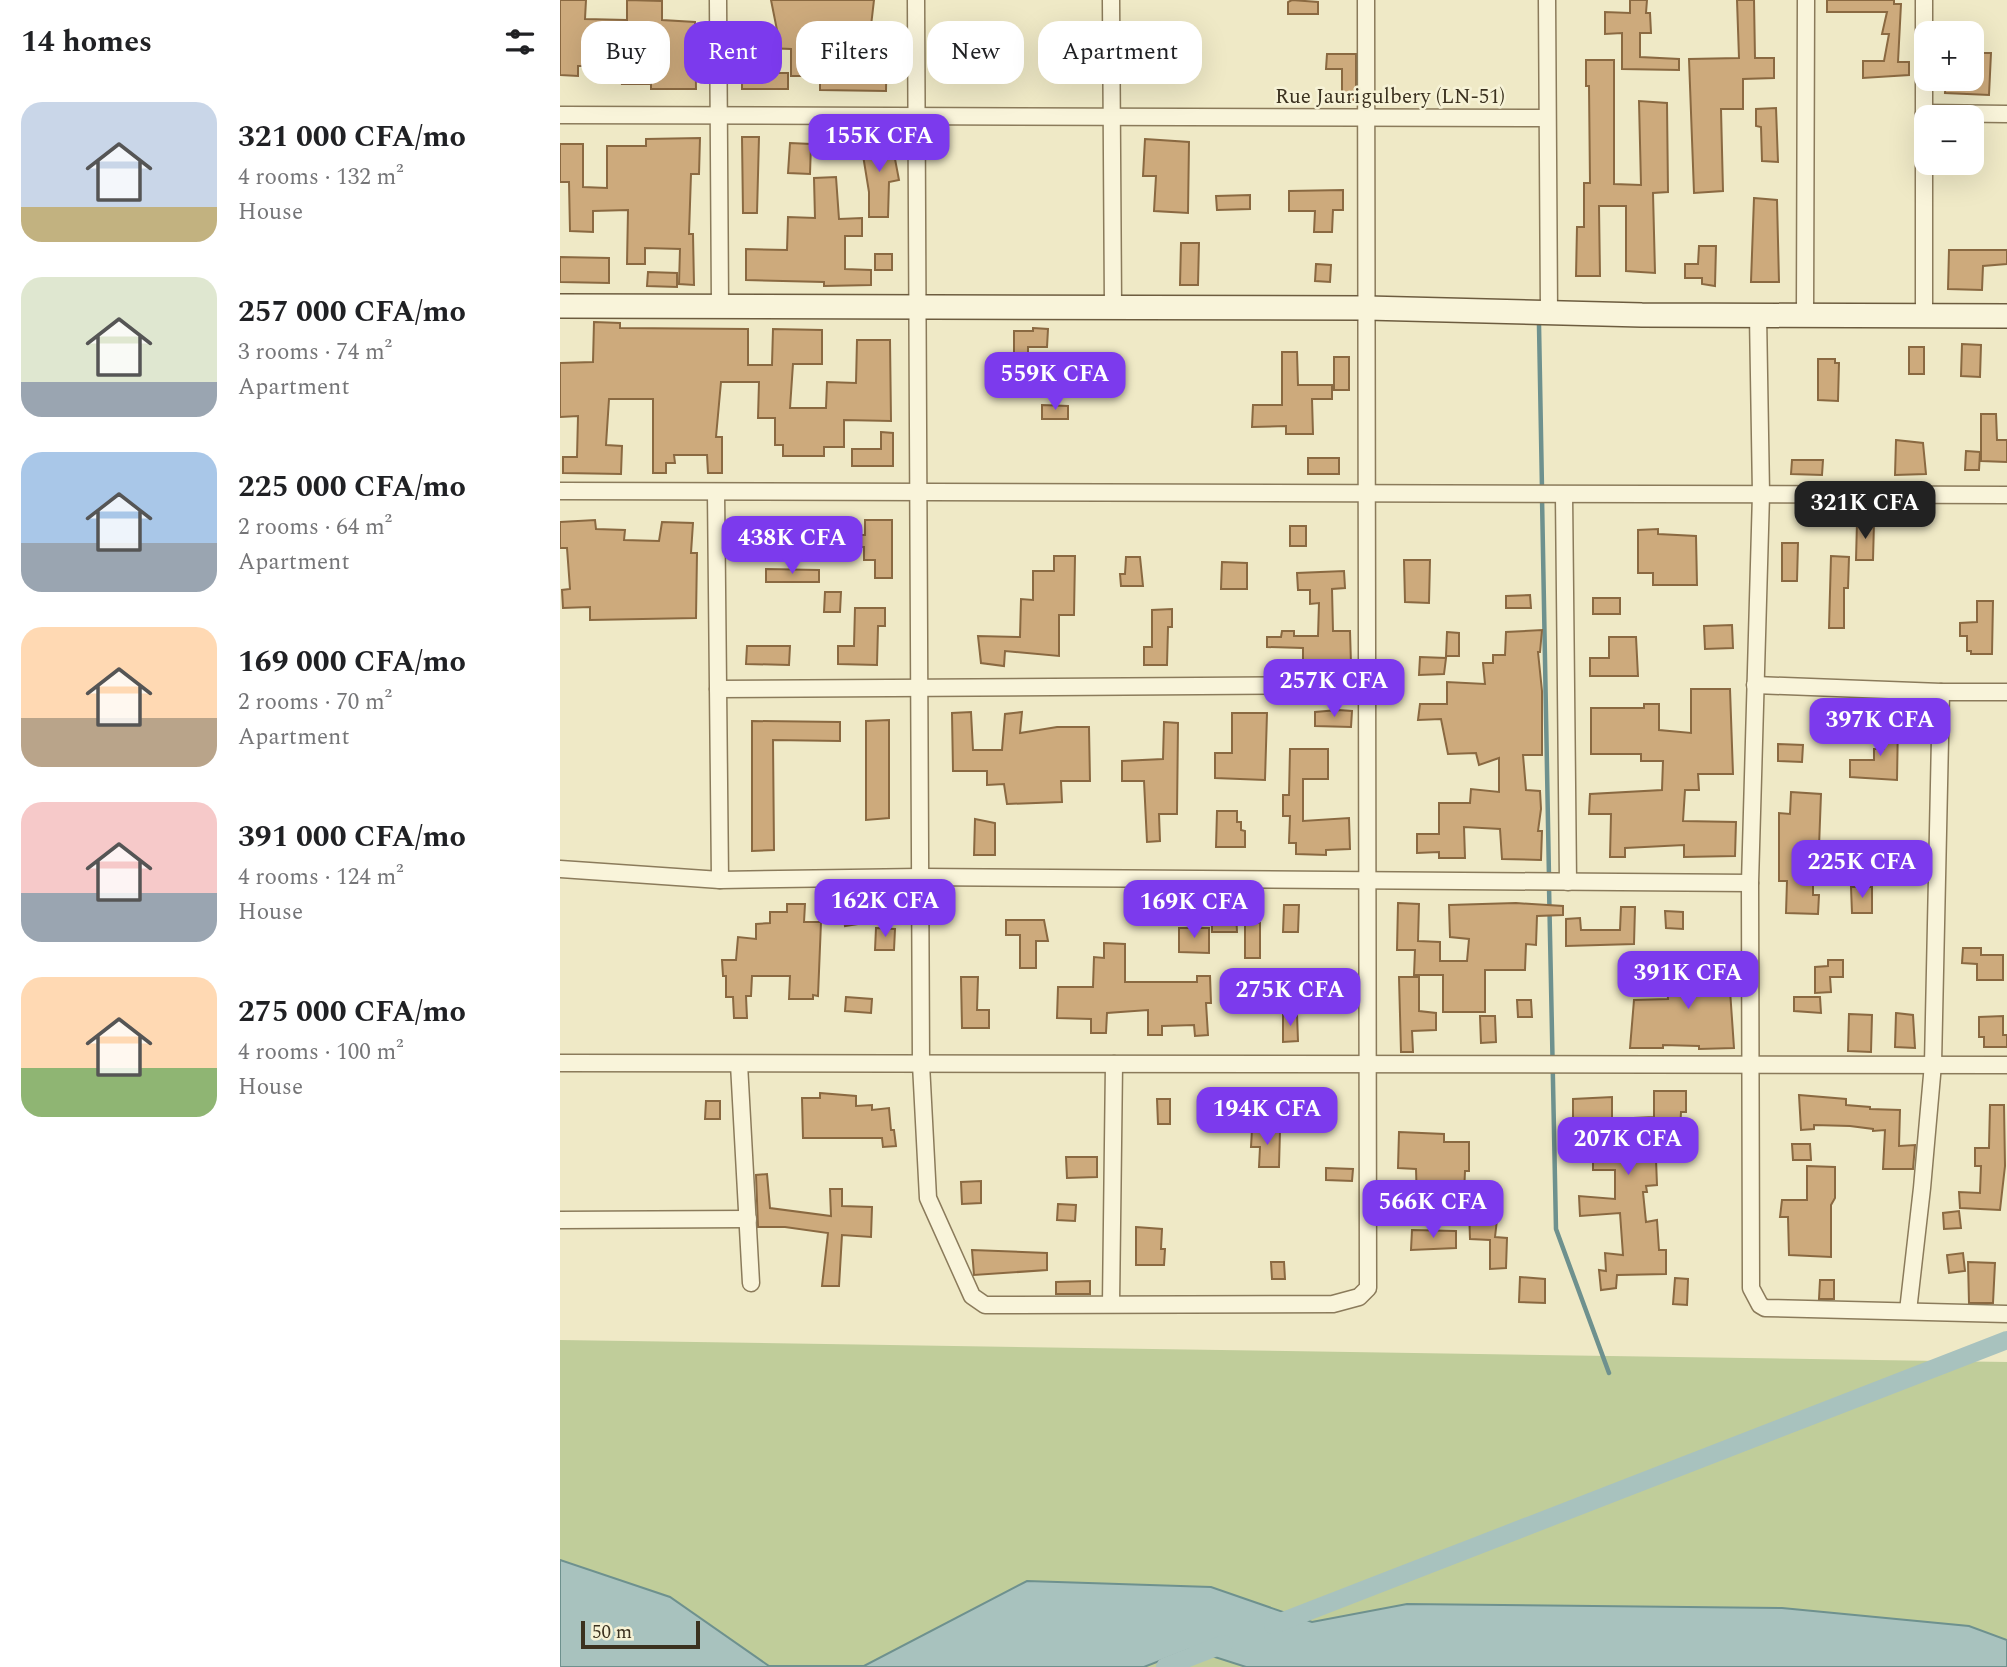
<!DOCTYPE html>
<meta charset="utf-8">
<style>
body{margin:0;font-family:Spectral,serif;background:#f2f2f2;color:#202124;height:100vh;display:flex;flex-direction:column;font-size:26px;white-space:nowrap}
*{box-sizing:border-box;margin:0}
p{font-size:23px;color:#757577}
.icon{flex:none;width:38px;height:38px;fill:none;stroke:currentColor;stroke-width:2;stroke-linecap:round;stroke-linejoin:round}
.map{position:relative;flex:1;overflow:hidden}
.drawer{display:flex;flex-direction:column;background:#fff;width:560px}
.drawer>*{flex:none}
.hud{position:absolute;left:21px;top:21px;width:665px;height:63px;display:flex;gap:14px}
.controls{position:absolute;left:1354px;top:21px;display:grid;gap:14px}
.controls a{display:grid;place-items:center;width:70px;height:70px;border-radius:14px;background:#fff;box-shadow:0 7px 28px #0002;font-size:35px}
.scale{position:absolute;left:21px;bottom:18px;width:119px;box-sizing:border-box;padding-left:7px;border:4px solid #3b311f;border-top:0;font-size:19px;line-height:24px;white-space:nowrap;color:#3b311f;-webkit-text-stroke:5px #f6f2d6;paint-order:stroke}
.price{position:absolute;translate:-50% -60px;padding:0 16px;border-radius:14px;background:#7c3aed;color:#fff;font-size:23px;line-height:46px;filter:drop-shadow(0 2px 4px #0008)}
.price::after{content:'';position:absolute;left:50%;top:42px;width:21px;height:16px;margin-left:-10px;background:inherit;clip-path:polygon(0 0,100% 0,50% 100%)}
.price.on{background:#222;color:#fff}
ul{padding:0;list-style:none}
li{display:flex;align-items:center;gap:21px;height:175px;padding:0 21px}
li span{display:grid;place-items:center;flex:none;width:196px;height:140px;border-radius:21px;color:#555}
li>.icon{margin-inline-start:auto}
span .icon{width:84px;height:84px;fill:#fffc;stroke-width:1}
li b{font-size:30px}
h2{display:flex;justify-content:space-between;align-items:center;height:84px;padding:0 21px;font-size:30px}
.pill{padding:0 24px;border-radius:21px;background:#fff;box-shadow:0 7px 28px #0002;font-size:24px;line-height:63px}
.pill.on{background:#7c3aed;color:#fff}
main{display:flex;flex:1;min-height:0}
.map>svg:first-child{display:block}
.green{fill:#c0cd9a}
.water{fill:#a8c2be;stroke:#6e918e;stroke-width:2}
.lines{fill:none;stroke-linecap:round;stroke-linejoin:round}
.stream{stroke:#6e918e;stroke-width:4.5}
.canal{stroke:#a8c2be;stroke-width:18}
.building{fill:#cdaa7c;stroke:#8a6941;stroke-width:2;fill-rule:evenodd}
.street-casing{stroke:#8b7b5b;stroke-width:19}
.secondary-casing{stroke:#6d5c3f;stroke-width:26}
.street{stroke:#f9f4da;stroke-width:16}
.secondary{stroke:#f9f4da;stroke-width:23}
.labels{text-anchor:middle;stroke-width:5;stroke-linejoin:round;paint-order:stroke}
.street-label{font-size:21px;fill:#3b311f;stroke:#f6f2d6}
</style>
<main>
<section class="drawer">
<h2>14 homes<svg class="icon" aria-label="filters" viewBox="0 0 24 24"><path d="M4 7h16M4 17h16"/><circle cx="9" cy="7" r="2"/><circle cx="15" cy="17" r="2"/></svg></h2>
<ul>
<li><span style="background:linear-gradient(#c9d6e8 75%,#c2b280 0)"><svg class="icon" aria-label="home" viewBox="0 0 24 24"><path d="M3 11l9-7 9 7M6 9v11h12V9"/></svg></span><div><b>321 000 CFA/mo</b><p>4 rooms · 132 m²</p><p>House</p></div></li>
<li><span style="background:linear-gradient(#dfe7d0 75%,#9aa5b1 0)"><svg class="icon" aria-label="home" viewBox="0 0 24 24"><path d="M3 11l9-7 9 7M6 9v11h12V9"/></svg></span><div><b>257 000 CFA/mo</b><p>3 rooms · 74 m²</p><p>Apartment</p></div></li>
<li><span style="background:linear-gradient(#a9c7e8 65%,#9aa5b1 0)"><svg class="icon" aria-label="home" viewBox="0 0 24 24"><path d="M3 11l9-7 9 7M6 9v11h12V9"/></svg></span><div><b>225 000 CFA/mo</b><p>2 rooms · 64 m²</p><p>Apartment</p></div></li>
<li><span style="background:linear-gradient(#ffd9b3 65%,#b9a48a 0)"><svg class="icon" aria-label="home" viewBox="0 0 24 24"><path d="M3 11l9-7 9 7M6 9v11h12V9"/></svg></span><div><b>169 000 CFA/mo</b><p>2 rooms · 70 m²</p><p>Apartment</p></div></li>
<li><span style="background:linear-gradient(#f6c9c9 65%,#9aa5b1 0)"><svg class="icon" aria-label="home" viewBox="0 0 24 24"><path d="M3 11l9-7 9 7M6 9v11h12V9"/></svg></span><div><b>391 000 CFA/mo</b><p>4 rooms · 124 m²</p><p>House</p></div></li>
<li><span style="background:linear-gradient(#ffd9b3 65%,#8fb573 0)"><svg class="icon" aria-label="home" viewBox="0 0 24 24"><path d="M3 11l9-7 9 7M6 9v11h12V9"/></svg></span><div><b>275 000 CFA/mo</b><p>4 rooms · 100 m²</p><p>House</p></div></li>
</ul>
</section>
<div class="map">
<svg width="1447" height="1667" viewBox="0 0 1447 1667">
<rect width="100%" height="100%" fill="#efe9c6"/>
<polygon class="green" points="0,1340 1447,1362 1447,1667 0,1667"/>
<polygon class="water" points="0,1560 110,1597 209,1666 304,1666 467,1581 651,1587 752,1622 847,1604 1222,1608 1409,1626 1447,1640 1447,1667 686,1667 630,1649 584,1667 0,1667"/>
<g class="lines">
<g class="stream">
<polyline points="979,325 982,489"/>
<polyline points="982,497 989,877"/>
<polyline points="989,886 996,1229 1049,1373"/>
</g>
<g class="canal">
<polyline points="713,1625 1447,1340"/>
<polyline points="605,1667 664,1644"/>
</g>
</g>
<g class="building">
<polygon points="0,0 26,0 25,19 67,20 67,0 102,1 102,20 135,22 136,89 91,89 91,84 62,84 64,66 18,66 18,76 0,75"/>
<path d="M211 0H314L311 26 327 27 326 91 260 90V76H231V49L205 48V35H218ZM278 24 310 28 311 72H278Z"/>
<polygon points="732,0 758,2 758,14 728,14 728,2"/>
<polygon points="1070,0 1087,0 1086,13 1090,13 1091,33 1080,33 1080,57 1119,59 1119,70 1062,69 1062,33 1045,34 1045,12 1070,13"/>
<polygon points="1177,0 1194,0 1195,58 1214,58 1214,78 1183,79 1183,109 1161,109 1163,191 1134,193 1129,59 1179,58"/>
<polygon points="1267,0 1334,0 1334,4 1341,4 1338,62 1349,62 1349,75 1303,78 1303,61 1324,61 1329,34 1322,34 1327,12 1267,12"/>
<polygon points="1412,53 1431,53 1429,95 1385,93 1386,79 1412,79"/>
<polygon points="767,54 796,54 796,100 782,100 782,69 766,69"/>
<polygon points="182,57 199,57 198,73 228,73 228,89 182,89"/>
<polygon points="1026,60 1054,60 1054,184 1081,185 1079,101 1107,103 1108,192 1093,193 1095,273 1066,271 1066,206 1039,206 1040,276 1016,276 1017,227 1024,227 1024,183 1030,183 1029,86 1026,86"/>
<polygon points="1216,108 1218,162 1202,161 1201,127 1196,126 1196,109"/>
<polygon points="182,137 199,137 197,213 183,213"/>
<polygon points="140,138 139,174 131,174 129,234 133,234 134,285 119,284 120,249 85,248 85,264 67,264 68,210 33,211 33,232 10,231 9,182 0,182 0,144 23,144 23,187 47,188 47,146 86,146 86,139"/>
<polygon points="331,138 339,180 329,182 328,217 309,217 309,192 301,143"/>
<polygon points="585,139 629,142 628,213 594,211 596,176 583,176"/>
<polygon points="230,143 251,144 250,174 228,173"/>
<polygon points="276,177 279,219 302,218 302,236 285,236 285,269 311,270 311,285 264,286 264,282 186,280 186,249 227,250 228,217 255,218 254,178"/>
<polygon points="783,190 783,210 773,210 772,232 754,232 755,211 729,211 729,191"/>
<polygon points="690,195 690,209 657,210 656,196"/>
<polygon points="1194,198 1217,200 1219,282 1191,282"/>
<polygon points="621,243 639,243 638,285 620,285"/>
<polygon points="1139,246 1156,246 1155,286 1142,284 1142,278 1125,278 1125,264 1138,264"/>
<polygon points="1389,250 1447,250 1447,264 1423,266 1422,290 1388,289"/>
<rect x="315" y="254" width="17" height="16"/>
<polygon points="0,257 49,258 49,283 0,282"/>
<polygon points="756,264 771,265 770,282 755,281"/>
<polygon points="88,272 117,273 117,287 87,286"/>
<polygon points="34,322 60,323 60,328 188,329 188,365 212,365 213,329 262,330 262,364 233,364 230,408 266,408 267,382 296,383 297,340 330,340 331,421 284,420 284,447 264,447 264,456 223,456 223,445 215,445 215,418 198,418 199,382 161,382 156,437 162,437 162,473 148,473 147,455 114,455 115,463 106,463 106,473 93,473 93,399 49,399 46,445 62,446 61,474 3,473 3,457 17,457 18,416 0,417 0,363 33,362"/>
<polygon points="473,328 488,329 487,347 468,347 468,353 454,353 454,331 473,331"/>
<polygon points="1402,344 1421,345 1420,377 1401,376"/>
<rect x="1349" y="347" width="15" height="27"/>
<polygon points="722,352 737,352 738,385 772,385 772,399 752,399 753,434 726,434 726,426 692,427 693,405 722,405"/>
<rect x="774" y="357" width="15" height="33"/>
<polygon points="1258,359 1275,359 1275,363 1279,363 1278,401 1258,400"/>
<polygon points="482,405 508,406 508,419 482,419"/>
<polygon points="1421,414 1436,414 1437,440 1447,440 1447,462 1421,461"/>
<polygon points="321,432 333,433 333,466 292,466 292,449 321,449"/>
<polygon points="1336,440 1363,443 1366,474 1335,475"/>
<polygon points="1406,451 1420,452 1419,470 1405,470"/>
<rect x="748" y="458" width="31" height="16"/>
<polygon points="1232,460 1263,460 1262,475 1231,474"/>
<polygon points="185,518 278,518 277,535 305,535 305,520 332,520 332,578 315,578 315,560 304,560 304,547 250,547 250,532 184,531"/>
<polygon points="35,520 36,529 65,530 64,540 99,541 102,522 133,523 131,553 137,553 136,618 30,620 30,607 3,608 2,590 10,589 7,548 0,548 0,522"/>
<polygon points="1297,522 1314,522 1313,560 1296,560"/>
<rect x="730" y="526" width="16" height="20"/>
<polygon points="1098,529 1098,534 1136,536 1137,585 1093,585 1093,573 1078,573 1078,530"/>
<polygon points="1222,543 1238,543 1237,581 1222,581"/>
<polygon points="494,556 515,556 514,615 499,615 499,656 445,651 444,666 421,663 418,636 460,637 461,599 473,600 473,571 494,571"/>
<polygon points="1271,556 1289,557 1288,588 1284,588 1284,628 1269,628"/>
<polygon points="566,557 580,557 583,586 561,586 560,574 565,574"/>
<polygon points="844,560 870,560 869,603 845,602"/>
<polygon points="662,562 687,563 687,589 661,589"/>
<polygon points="206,569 259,570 259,582 206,582"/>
<polygon points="784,571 785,588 772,589 773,631 790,631 791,664 743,666 743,648 707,647 707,637 721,637 722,631 734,631 734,636 758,636 759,603 750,604 750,590 738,590 737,573"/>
<polygon points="265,592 281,592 280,612 264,612"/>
<polygon points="970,595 971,608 946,608 946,596"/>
<rect x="1033" y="598" width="27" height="16"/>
<polygon points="1417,601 1433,601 1432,654 1411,654 1411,651 1407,651 1407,636 1400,636 1400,623 1417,622"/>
<polygon points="295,608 325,608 325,626 318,626 317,665 278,664 278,646 294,646"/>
<polygon points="612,609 612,627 608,627 607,665 584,665 584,647 592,647 592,610"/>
<polygon points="1172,625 1173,648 1145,649 1144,626"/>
<polygon points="982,630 980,652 978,652 982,691 982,755 963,755 966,790 980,791 981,809 978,831 982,831 981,860 942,859 940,829 904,827 905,858 879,858 879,852 857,853 857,834 879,834 879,803 910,803 911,789 939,792 939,758 919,765 916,753 888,754 881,719 858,720 860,704 887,704 887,682 925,684 923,663 933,663 933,655 945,655 946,632"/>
<polygon points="887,632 899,633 899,656 886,656"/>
<polygon points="1049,637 1076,637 1078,676 1030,676 1030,658 1049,658"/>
<polygon points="187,646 230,646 229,665 186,664"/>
<polygon points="860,657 886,658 884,674 859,675"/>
<polygon points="1131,689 1170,689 1173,774 1138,774 1139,790 1125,790 1123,821 1176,822 1175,856 1124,857 1124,845 1065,848 1065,857 1050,857 1051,814 1029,814 1030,794 1102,790 1103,761 1081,761 1081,754 1031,754 1031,708 1084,708 1084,704 1099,704 1099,730 1131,733"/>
<polygon points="778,710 792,711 791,727 755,726 755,712"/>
<polygon points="411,712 413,750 442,750 445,714 462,712 460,733 497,727 529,727 530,781 501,781 502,802 447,804 444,784 427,785 427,771 393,771 392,713"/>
<polygon points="672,713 707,713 705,780 655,778 655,753 672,753"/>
<polygon points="329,720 329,818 306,820 306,721"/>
<polygon points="192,721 280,722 280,741 213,740 214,850 192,851"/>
<polygon points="1324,721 1338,722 1337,780 1290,777 1290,760 1314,760 1314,749 1324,749"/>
<polygon points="604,722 618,723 617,814 599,814 600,841 587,842 584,781 562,781 562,761 603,759"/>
<polygon points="1218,744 1243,745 1242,762 1218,761"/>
<polygon points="730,749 768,749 768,779 743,779 743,821 789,818 790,849 766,850 766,855 736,854 736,843 729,843 730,816 723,816 723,795 729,795"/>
<polygon points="1231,792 1261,794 1259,847 1253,847 1253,895 1259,895 1258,914 1226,913 1227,881 1219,881 1219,813 1230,814"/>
<polygon points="657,811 677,811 677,822 681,822 681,830 685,831 685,847 656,847"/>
<polygon points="415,819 435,823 435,855 414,855"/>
<polygon points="1291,887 1312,887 1312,913 1292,913"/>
<polygon points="308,900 311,922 285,926 282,904"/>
<polygon points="838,903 859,904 858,941 880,942 880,961 907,961 909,939 890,937 889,905 956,903 1003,906 1003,915 977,916 976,945 966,944 965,970 925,970 925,1012 883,1012 883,975 854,975 855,950 837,950"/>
<polygon points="227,904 245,904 244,922 261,922 258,996 253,995 253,999 229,999 230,976 192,976 191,996 186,996 187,1018 174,1018 173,997 166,997 166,976 163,976 162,960 176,960 178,937 196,939 196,924 210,923 210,912 227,912"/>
<polygon points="724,905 739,905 738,932 723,932"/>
<polygon points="1061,907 1075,907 1074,944 1006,946 1006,919 1020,918 1021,930 1060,930"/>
<polygon points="666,909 666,912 676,912 677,932 652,932 652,910"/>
<polygon points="1105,911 1123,912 1123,929 1106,928"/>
<polygon points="446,920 484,920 488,941 476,941 476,968 460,968 460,935 446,935"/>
<rect x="685" y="923" width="15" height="35"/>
<polygon points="316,928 335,929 334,950 315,950"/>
<polygon points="619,928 649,928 649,953 619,952"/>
<polygon points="544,943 565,944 565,982 637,982 637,976 650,976 651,1003 646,1003 648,1035 635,1036 634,1025 602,1026 602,1035 588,1035 588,1010 547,1013 546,1033 531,1033 531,1019 497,1018 498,987 533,987 534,957 544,958"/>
<polygon points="1403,948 1421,948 1421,955 1443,955 1443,980 1417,980 1417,964 1402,963"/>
<polygon points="1268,960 1283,960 1283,977 1270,977 1271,992 1255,993 1255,967 1268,966"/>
<polygon points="1106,966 1174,967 1174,990 1170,990 1174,1048 1139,1049 1139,1046 1103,1045 1103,1048 1070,1048 1074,1000 1108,999"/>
<polygon points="401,977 418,977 417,1010 429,1010 429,1028 402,1028"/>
<polygon points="839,977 859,977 859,1011 876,1013 876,1030 852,1031 853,1052 841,1052"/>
<polygon points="758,979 783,980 783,993 777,993 777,1011 726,1010 726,996 758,997"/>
<polygon points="286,997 312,999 311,1013 285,1011"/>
<polygon points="1234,997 1260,997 1261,1013 1234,1011"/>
<polygon points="957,1000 971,1000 972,1017 958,1017"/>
<polygon points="1336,1013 1353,1015 1355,1048 1335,1047"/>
<polygon points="723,1014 737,1014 738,1041 723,1042"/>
<polygon points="1289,1014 1312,1015 1311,1052 1288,1051"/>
<polygon points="920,1016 935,1016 936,1042 921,1043"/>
<polygon points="1443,1016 1443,1035 1447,1035 1447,1047 1424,1047 1424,1037 1419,1037 1419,1017"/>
<polygon points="1094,1091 1126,1091 1126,1112 1121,1112 1120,1131 1095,1133 1097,1185 1086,1186 1087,1192 1083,1192 1086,1222 1097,1220 1099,1250 1106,1250 1106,1274 1057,1275 1056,1288 1041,1290 1039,1270 1046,1271 1045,1253 1063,1255 1060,1213 1020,1216 1019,1196 1055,1199 1055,1170 1033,1170 1033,1133 1013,1134 1013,1099 1052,1097 1052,1119 1094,1117"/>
<polygon points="260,1093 296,1096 296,1106 312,1105 312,1110 329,1108 331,1130 334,1130 336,1146 323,1147 322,1138 243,1138 242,1098 260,1098"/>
<polygon points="1239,1095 1286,1099 1286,1105 1310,1107 1310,1109 1340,1110 1339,1146 1355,1145 1353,1169 1323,1169 1325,1130 1313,1131 1313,1129 1290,1126 1254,1125 1254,1129 1241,1130"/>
<polygon points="597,1099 610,1099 610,1124 598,1124"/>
<polygon points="146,1101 160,1101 160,1119 145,1119"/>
<polygon points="684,1105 698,1106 697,1123 683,1123"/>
<polygon points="1430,1105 1444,1105 1445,1166 1440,1210 1400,1208 1399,1192 1420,1193 1421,1166 1415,1166 1415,1148 1429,1148"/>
<polygon points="692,1129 720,1130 719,1167 699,1167 700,1147 691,1147"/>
<polygon points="839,1132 884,1134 884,1142 909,1142 909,1171 905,1171 904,1194 877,1197 877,1201 857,1202 856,1169 838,1168"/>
<polygon points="1232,1144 1250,1144 1251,1160 1233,1160"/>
<polygon points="506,1157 537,1157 537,1177 507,1178"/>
<polygon points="1247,1166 1275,1167 1275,1198 1271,1205 1271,1257 1229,1255 1228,1217 1220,1217 1222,1200 1247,1200"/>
<polygon points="766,1168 793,1169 792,1181 766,1180"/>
<polygon points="207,1174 210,1208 271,1216 270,1189 282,1189 282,1206 312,1207 311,1237 282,1235 279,1286 262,1286 268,1233 225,1227 198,1227 196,1175"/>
<polygon points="421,1181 421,1203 402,1204 401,1182"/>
<polygon points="498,1204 516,1205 515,1221 497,1220"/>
<polygon points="909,1210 938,1211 935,1237 947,1238 946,1268 930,1269 930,1240 910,1239"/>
<polygon points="1399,1211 1401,1228 1384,1229 1383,1213"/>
<polygon points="576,1227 602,1229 601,1249 605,1249 604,1265 576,1265"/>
<polygon points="852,1230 896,1231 896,1248 851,1250"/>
<polygon points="412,1250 487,1253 487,1270 414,1275"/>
<polygon points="1403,1253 1405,1271 1389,1273 1387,1255"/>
<polygon points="711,1262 724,1262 725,1279 712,1279"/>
<polygon points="1408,1262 1435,1263 1433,1303 1409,1303"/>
<polygon points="960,1277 985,1279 985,1303 959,1302"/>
<polygon points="1115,1278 1128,1279 1127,1305 1113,1304"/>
<polygon points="1260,1280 1274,1280 1274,1299 1259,1299"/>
<polygon points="530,1281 530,1294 496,1294 496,1282"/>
</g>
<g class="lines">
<defs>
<g id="street">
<polyline points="158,0 160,306"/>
<polyline points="356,0 361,1064 368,1198 412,1296 425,1305 773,1304 799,1297 808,1288 806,0"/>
<polyline points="551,0 553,307"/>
<polyline points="987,0 989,313"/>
<polyline points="1364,113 1447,114"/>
<polyline points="0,115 987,118"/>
<polyline points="1198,315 1201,494 1190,883 1191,1288 1200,1305 1205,1308 1447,1314"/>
<polyline points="1245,315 1246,0"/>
<polyline points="1364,315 1364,0"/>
<polyline points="0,491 1447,495"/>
<polyline points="156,492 160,880"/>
<polyline points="1004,495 1008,882"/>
<polyline points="1195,685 1381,692 1447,692"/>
<polyline points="158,689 807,685"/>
<polyline points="0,869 160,880 360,877 1190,883"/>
<polyline points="0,1063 1447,1065"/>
<polyline points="179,1064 191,1283"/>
<polyline points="0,1220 188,1219"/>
<polyline points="551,1304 554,1064"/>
<polyline points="1348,1311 1362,1188 1373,1064 1381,692"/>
</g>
<polyline id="secondary" points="0,306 807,308 1082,315 1447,316"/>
</defs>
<use href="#street" class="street-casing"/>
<use href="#secondary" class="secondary-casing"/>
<use href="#street" class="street"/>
<use href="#secondary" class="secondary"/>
</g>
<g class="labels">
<g class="street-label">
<text x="830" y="103">Rue Jaurigulbery (LN-51)</text>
</g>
</g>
</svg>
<div class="controls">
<a>+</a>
<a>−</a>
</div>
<div class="scale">50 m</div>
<b class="price" style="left:319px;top:174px">155K CFA</b>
<b class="price" style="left:495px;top:412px">559K CFA</b>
<b class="price on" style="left:1305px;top:541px">321K CFA</b>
<b class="price" style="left:232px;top:576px">438K CFA</b>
<b class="price" style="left:774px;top:719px">257K CFA</b>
<b class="price" style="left:1320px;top:758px">397K CFA</b>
<b class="price" style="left:1302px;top:900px">225K CFA</b>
<b class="price" style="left:325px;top:939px">162K CFA</b>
<b class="price" style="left:634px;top:940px">169K CFA</b>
<b class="price" style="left:1128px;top:1011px">391K CFA</b>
<b class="price" style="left:730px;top:1028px">275K CFA</b>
<b class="price" style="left:707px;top:1147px">194K CFA</b>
<b class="price" style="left:1068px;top:1177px">207K CFA</b>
<b class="price" style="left:873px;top:1240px">566K CFA</b>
<div class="hud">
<a class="pill">Buy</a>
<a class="pill on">Rent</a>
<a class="pill">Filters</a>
<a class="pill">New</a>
<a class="pill">Apartment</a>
</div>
</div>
</main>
